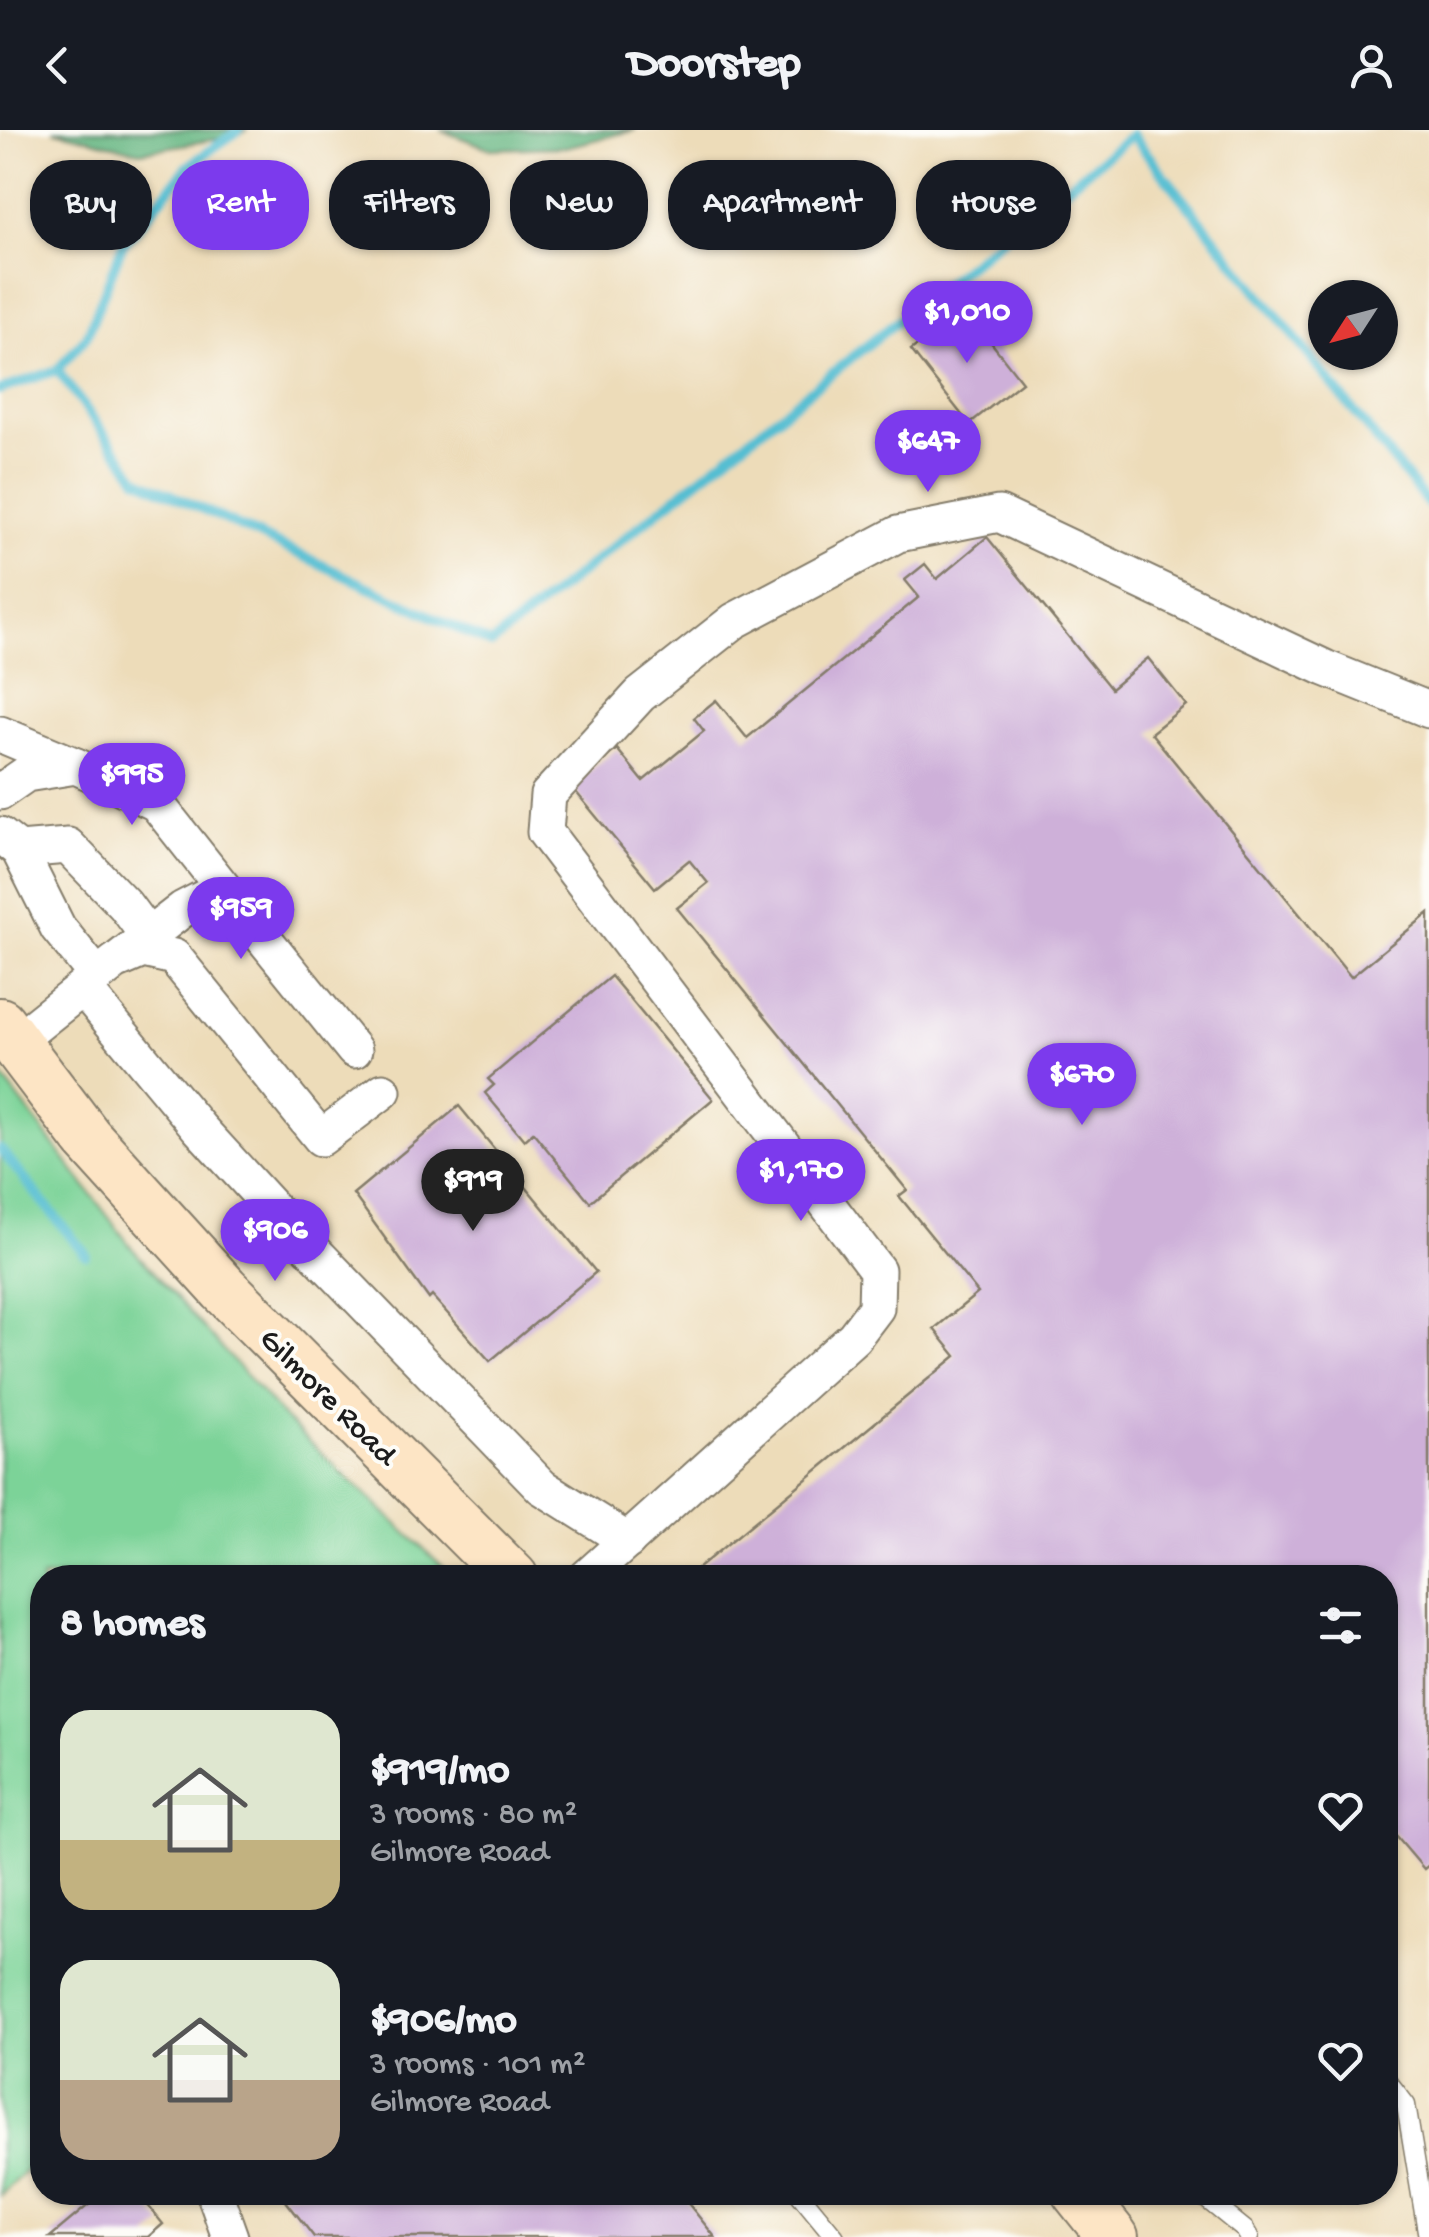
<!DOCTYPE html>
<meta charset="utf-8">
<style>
body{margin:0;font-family:"Gochi Hand",sans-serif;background:#242831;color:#f1f3f6;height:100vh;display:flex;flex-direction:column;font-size:38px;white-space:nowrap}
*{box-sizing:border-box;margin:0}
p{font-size:32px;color:#9ea1a6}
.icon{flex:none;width:55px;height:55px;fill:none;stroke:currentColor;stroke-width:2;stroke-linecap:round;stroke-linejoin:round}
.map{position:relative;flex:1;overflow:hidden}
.sheet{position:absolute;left:30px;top:1435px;width:1368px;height:640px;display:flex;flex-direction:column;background:#171b24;border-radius:40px;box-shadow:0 2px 8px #0004}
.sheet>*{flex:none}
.banner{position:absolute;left:30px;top:30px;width:1370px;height:90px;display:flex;gap:20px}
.needle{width:65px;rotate:234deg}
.fabs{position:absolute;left:1308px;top:150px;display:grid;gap:20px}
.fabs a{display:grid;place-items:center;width:90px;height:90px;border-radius:50%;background:#171b24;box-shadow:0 2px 8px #0004;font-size:50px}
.price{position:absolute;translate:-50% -85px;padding:0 22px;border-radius:35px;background:#7c3aed;color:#fff;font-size:32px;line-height:65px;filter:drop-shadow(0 2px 5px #0008)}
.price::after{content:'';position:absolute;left:50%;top:60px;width:30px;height:22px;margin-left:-15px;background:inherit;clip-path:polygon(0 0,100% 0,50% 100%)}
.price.on{background:#222;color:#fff}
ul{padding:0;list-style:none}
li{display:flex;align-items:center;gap:30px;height:250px;padding:0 30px}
li span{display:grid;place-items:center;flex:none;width:280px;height:200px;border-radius:30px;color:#555}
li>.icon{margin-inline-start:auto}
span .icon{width:120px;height:120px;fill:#fffc;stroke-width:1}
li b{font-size:42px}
h2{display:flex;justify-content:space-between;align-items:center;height:120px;padding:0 30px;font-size:42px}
.pill{padding:0 35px;border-radius:40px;background:#171b24;box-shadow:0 2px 8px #0004;font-size:35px;line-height:90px}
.pill.on{background:#7c3aed;color:#fff}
header{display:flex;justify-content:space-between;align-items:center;height:130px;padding:0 30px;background:#171b24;font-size:45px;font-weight:700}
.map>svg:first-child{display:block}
.green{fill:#7bd398;stroke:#4c785a;stroke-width:2.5}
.forest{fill:#64b580;stroke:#40684e;stroke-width:2.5}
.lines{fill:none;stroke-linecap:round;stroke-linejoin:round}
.stream{stroke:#55bed2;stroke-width:10}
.building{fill:#ceb0d9}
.service-casing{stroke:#847c6a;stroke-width:21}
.minor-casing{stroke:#847c6a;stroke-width:39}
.secondary-casing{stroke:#847c6a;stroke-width:54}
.service{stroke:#fff;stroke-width:18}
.minor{stroke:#fff;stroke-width:35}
.secondary{stroke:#fde5c5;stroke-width:50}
.labels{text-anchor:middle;stroke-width:8;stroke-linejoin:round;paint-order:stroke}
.street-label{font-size:32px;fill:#1c1c1c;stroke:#fdfcf7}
</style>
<header><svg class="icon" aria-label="back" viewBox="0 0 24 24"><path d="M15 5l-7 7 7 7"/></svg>Doorstep<svg class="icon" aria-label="person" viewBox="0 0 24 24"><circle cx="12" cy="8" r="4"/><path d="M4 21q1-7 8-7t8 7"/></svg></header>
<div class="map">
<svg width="1429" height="2107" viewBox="0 0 1429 2107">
<rect width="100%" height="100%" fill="#fdfcf7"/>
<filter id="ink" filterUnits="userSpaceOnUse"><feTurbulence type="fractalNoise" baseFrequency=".01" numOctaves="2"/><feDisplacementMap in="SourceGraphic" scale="20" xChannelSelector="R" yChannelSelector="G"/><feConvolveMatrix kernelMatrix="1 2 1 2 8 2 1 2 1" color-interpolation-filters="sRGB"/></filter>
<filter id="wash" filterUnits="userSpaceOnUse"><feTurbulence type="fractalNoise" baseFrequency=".0048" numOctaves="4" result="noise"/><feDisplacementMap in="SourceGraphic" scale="40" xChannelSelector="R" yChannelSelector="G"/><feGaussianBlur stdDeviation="2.25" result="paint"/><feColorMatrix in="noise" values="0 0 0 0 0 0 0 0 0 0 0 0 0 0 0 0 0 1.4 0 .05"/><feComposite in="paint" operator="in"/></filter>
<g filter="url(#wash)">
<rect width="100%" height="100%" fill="#eddcb9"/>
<polygon class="green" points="0,944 132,1118 286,1290 454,1447 42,1448 42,2024 0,2066"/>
<g class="forest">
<polygon points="53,0 248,0 236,6 140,22"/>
<polygon points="440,0 635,0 566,17 491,19"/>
</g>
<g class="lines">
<g class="stream">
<polyline points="57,240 138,349 491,514 1132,5 1429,375"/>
<polyline points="0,260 57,240 87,206 122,116 188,36 239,0"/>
<polyline points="0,1019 86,1125"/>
</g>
</g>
<g id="blocks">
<g class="building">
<polygon points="965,179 1022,252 969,294 911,220"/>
<polygon points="987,407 1111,559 1148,528 1186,575 1151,603 1351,847 1429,783 1429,1735 1424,1739 1390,1699 1385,1703 1385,1448 686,1448 956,1226 934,1199 978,1163 899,1066 907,1060 677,778 708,753 689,730 655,758 571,656 617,619 643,651 704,601 694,588 716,570 747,608 919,467 905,450 925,434 937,449"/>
<polygon points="611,846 713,969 590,1072 533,1002 524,1010 485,963 494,955 488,949"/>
<polygon points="459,976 596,1142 490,1231 432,1166 429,1169 353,1064"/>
<polygon points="104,2062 137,2062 163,2094 148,2107 50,2107"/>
<polygon points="279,2062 679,2062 715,2107 314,2107"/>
</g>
</g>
</g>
<g filter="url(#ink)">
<use href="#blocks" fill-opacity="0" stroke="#847c6a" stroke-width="2.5"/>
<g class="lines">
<defs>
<g id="service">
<polyline points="1385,1948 1406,1975 1428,2107"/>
<polyline points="798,2062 835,2107"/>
<polyline points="1198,2062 1245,2100 1249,2107"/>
</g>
<g id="minor">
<polyline points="0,604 76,636"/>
<polyline points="0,662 26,644 76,636 156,673 236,774"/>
<polyline points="0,705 19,720 58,798 97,846"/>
<polyline points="19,720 68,716 125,775 148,806"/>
<polyline points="120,828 183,779 206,767 236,774 354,920"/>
<polyline points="83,858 199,998 275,1081 542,1357 628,1411"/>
<polyline points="15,912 115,832 143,820 174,827 321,1008 383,961"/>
<polyline points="586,1448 854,1207 876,1178 877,1140 545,702 548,665 640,565 734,491 898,404 999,384 1325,538 1429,580"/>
<polyline points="214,2062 230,2107"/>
</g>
<g id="secondary">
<polyline points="0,893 87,1008 224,1159 513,1448"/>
<polyline points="1077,2062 1113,2107"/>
</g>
</defs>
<use href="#service" class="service-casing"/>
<use href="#minor" class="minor-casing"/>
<use href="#secondary" class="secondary-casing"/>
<use href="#service" class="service"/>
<use href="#minor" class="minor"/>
<use href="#secondary" class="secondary"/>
</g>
</g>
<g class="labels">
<g class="street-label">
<text transform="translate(330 1265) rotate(45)" y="11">Gilmore Road</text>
</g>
</g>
</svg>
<div class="fabs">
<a><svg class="needle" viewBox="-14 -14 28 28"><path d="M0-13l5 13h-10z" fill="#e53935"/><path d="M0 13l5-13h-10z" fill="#9ea1a6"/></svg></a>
</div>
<b class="price" style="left:967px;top:236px">$1,010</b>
<b class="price" style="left:928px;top:365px">$647</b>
<b class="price" style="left:132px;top:698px">$995</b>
<b class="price" style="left:241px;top:832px">$959</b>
<b class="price" style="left:1082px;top:998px">$670</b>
<b class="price" style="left:801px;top:1094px">$1,170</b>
<b class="price on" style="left:473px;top:1104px">$919</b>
<b class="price" style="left:275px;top:1154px">$906</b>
<div class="banner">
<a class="pill">Buy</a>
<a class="pill on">Rent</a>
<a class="pill">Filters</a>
<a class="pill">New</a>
<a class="pill">Apartment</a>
<a class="pill">House</a>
</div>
<section class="sheet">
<h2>8 homes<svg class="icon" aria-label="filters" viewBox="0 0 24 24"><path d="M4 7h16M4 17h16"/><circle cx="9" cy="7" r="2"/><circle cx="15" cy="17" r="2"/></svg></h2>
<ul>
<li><span style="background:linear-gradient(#dfe7d0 65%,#c2b280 0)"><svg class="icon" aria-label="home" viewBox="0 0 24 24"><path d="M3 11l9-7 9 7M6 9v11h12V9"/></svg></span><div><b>$919/mo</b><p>3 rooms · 80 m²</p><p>Gilmore Road</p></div><svg class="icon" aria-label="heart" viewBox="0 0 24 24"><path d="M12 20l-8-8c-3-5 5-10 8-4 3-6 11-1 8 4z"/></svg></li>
<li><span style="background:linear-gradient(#dfe7d0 60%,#b9a48a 0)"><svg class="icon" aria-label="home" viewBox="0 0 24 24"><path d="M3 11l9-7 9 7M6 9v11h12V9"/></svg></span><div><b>$906/mo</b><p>3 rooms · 101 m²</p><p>Gilmore Road</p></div><svg class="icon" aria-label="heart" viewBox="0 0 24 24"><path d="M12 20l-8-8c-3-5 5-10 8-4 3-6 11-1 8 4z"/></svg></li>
</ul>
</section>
</div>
